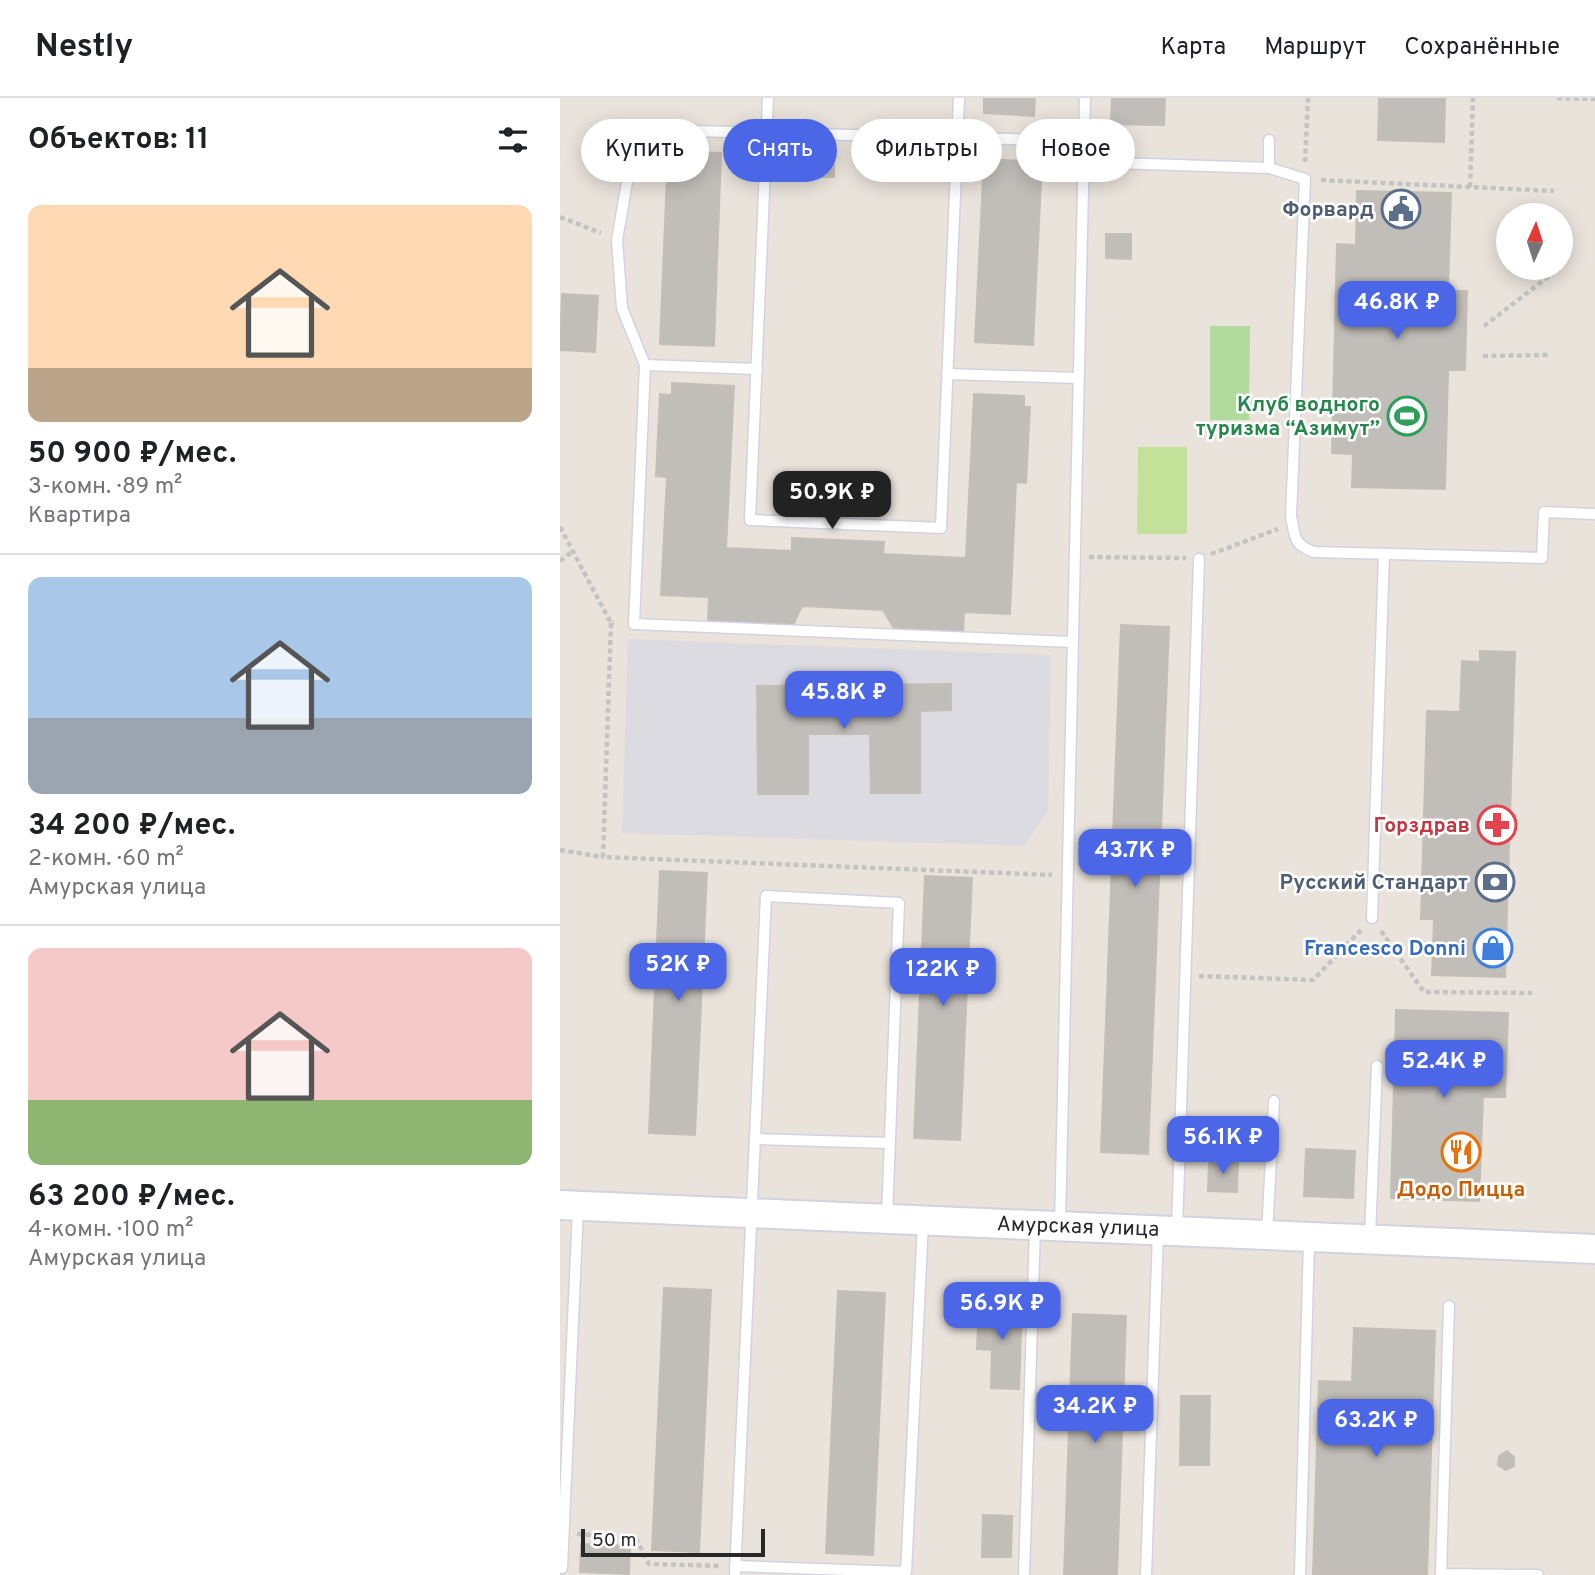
<!DOCTYPE html>
<html lang="ru">
<meta charset="utf-8">
<style>
body{margin:0;font-family:Overpass,sans-serif;background:#f6f6f6;color:#202124;height:100vh;display:flex;flex-direction:column;font-size:26px;white-space:nowrap}
*{box-sizing:border-box;margin:0}
p{font-size:23px;color:#757577}
.icon{flex:none;width:38px;height:38px;fill:none;stroke:currentColor;stroke-width:2;stroke-linecap:round;stroke-linejoin:round}
.map{position:relative;flex:1;overflow:hidden}
.sheet{display:flex;flex-direction:column;background:#fff;width:560px}
.sheet>*{flex:none}
.top-card{position:absolute;left:21px;top:21px;width:665px;height:63px;display:flex;gap:14px}
.needle{width:46px;rotate:3deg}
.fabs{position:absolute;left:936px;top:105px;display:grid;gap:14px}
.fabs a{display:grid;place-items:center;width:77px;height:77px;border-radius:50%;background:#fff;box-shadow:0 4px 18px #0003;font-size:35px}
.scale{position:absolute;left:21px;bottom:18px;width:184px;box-sizing:border-box;padding-left:7px;border:4px solid #282828;border-top:0;font-size:19px;line-height:24px;white-space:nowrap;color:#282828;-webkit-text-stroke:5px #fff;paint-order:stroke}
.price{position:absolute;translate:-50% -60px;padding:0 16px;border-radius:14px;background:#4b66e7;color:#fff;font-size:23px;line-height:46px;filter:drop-shadow(0 2px 4px #0008)}
.price::after{content:'';position:absolute;left:50%;top:42px;width:21px;height:16px;margin-left:-10px;background:inherit;clip-path:polygon(0 0,100% 0,50% 100%)}
.price.on{background:#222;color:#fff}
ul{padding:0;list-style:none}
li{display:grid;align-content:center;gap:14px;height:371px;padding:0 28px}
li+li{border-top:2px solid #e0e0e0}
li span{display:grid;place-items:center;height:217px;border-radius:14px;color:#555}
li>.icon{margin-inline-start:auto}
span .icon{width:126px;height:126px;fill:#fffc;stroke-width:1}
li b{font-size:30px}
h2{display:flex;justify-content:space-between;align-items:center;height:84px;padding:0 28px;font-size:30px}
.pill{padding:0 24px;border-radius:32px;background:#fff;box-shadow:0 4px 18px #0003;font-size:24px;line-height:63px}
.pill.on{background:#4b66e7;color:#fff}
header{display:flex;align-items:center;gap:42px;box-sizing:border-box;height:98px;padding:0 35px;background:#fff;border-bottom:2px solid #e0e0e0}
header strong{font-size:33px}
nav{display:flex;gap:38px;margin-inline-start:auto;font-size:24px}
main{display:flex;flex:1;min-height:0}
.map>svg:first-child{display:block}
.industrial{fill:#dddbe2}
.green{fill:#b1db9d}
.pitch{fill:#c2e199}
.building{fill:#c1bdb8;stroke:#c4bfb5;stroke-width:2}
.lines{fill:none;stroke-linecap:round;stroke-linejoin:round}
.lane-casing{stroke:#d1d3e0;stroke-width:13}
.secondary-casing{stroke:#d1d3e0;stroke-width:32}
.path{stroke:#c3c3c3;stroke-width:4.5;stroke-dasharray:5 3.5;stroke-linecap:butt}
.lane{stroke:#fff;stroke-width:10}
.secondary{stroke:#fff;stroke-width:28}
.labels{text-anchor:middle;stroke-width:5;stroke-linejoin:round;paint-order:stroke}
.service-label{font-size:21px;font-weight:bold;fill:#4e5e75;stroke:#fff;text-anchor:end}
.leisure-label{font-size:21px;font-weight:bold;fill:#27864d;stroke:#fff;text-anchor:end}
.health-label{font-size:21px;font-weight:bold;fill:#be3a42;stroke:#fff;text-anchor:end}
.shop-label{font-size:21px;font-weight:bold;fill:#366cbe;stroke:#fff;text-anchor:end}
.food-label{font-size:21px;font-weight:bold;fill:#c56008;stroke:#fff}
.street-label{font-size:21px;fill:#282828;stroke:#fff}
</style>
<header>
<strong>Nestly</strong>
<nav><a>Карта</a><a>Маршрут</a><a>Сохранённые</a></nav>
</header>
<main>
<section class="sheet">
<h2>Объектов: 11<svg class="icon" aria-label="filters" viewBox="0 0 24 24"><path d="M4 7h16M4 17h16"/><circle cx="9" cy="7" r="2"/><circle cx="15" cy="17" r="2"/></svg></h2>
<ul>
<li><span style="background:linear-gradient(#ffd9b3 75%,#b9a48a 0)"><svg class="icon" aria-label="home" viewBox="0 0 24 24"><path d="M3 11l9-7 9 7M6 9v11h12V9"/></svg></span><div><b>50 900 ₽/мес.</b><p>3-комн. · 89 m²</p><p>Квартира</p></div></li>
<li><span style="background:linear-gradient(#a9c7e8 65%,#9aa5b1 0)"><svg class="icon" aria-label="home" viewBox="0 0 24 24"><path d="M3 11l9-7 9 7M6 9v11h12V9"/></svg></span><div><b>34 200 ₽/мес.</b><p>2-комн. · 60 m²</p><p>Амурская улица</p></div></li>
<li><span style="background:linear-gradient(#f6c9c9 70%,#8fb573 0)"><svg class="icon" aria-label="home" viewBox="0 0 24 24"><path d="M3 11l9-7 9 7M6 9v11h12V9"/></svg></span><div><b>63 200 ₽/мес.</b><p>4-комн. · 100 m²</p><p>Амурская улица</p></div></li>
</ul>
</section>
<div class="map">
<svg width="1035" height="1477" viewBox="0 0 1035 1477">
<rect width="100%" height="100%" fill="#e9e3db"/>
<polygon class="industrial" points="68,541 491,557 488,713 464,748 62,735"/>
<polygon class="green" points="650,228 690,228 689,322 650,322"/>
<polygon class="pitch" points="578,349 627,349 627,436 577,436"/>
<g class="building">
<polygon points="424,0 475,0 474,18 424,15"/>
<polygon points="552,0 605,0 604,27 551,26"/>
<polygon points="819,0 885,0 884,44 818,42"/>
<polygon points="108,53 161,55 154,248 100,246"/>
<polygon points="248,53 274,54 274,79 258,79 258,72 248,72"/>
<polygon points="424,61 482,64 473,247 415,244"/>
<polygon points="797,93 891,95 888,193 907,193 905,272 888,272 885,391 792,389 793,356 772,355 777,146 796,147"/>
<polygon points="546,136 571,136 571,161 546,160"/>
<polygon points="2,196 38,198 35,254 0,252"/>
<polygon points="112,285 174,288 166,450 232,453 232,440 324,444 323,456 406,460 414,296 464,298 464,309 470,309 466,385 456,384 450,516 404,514 403,536 335,532 323,512 242,508 233,527 148,524 149,499 101,497 107,379 96,378 100,296 112,297"/>
<polygon points="561,527 609,529 588,1056 541,1054"/>
<polygon points="920,553 955,554 945,879 872,877 874,821 861,821 867,613 900,614 902,563 920,564"/>
<polygon points="391,586 391,612 360,613 360,695 311,695 310,636 248,636 248,696 198,696 197,588"/>
<polygon points="100,773 147,775 135,1037 89,1035"/>
<polygon points="365,778 412,780 400,1042 354,1040"/>
<polygon points="836,912 948,915 945,999 923,999 919,1103 831,1100"/>
<polygon points="746,1051 795,1053 793,1100 744,1098"/>
<polygon points="649,1063 678,1064 677,1094 648,1093"/>
<polygon points="104,1190 151,1192 139,1454 92,1452"/>
<polygon points="278,1193 325,1195 313,1457 266,1455"/>
<polygon points="419,1206 462,1208 459,1291 431,1290 432,1252 417,1251"/>
<polygon points="513,1216 566,1218 557,1477 504,1477"/>
<polygon points="794,1230 875,1233 867,1477 753,1477 759,1283 792,1284"/>
<polygon points="621,1298 650,1298 649,1367 620,1367"/>
<polygon points="947,1353 954,1359 954,1368 946,1372 938,1367 939,1358"/>
<polygon points="423,1417 452,1418 451,1459 422,1459"/>
<polygon points="21,1446 70,1448 69,1476 20,1474"/>
</g>
<g class="lines">
<defs>
<g id="lane">
<polyline points="208,0 190,422 381,430 399,0"/>
<path d="M523 64 709 70 745 81 731 418C735 438 733 447 754 454L982 460 984 414 1035 416"/>
<polyline points="709,70 709,42"/>
<polyline points="85,267 197,271"/>
<polyline points="387,276 518,280"/>
<polyline points="512,544 74,526 85,267 62,210 57,142 70,67 91,32 524,43"/>
<polyline points="812,820 824,456"/>
<polyline points="195,1041 329,1045"/>
<polyline points="500,1127 525,0"/>
<polyline points="617,1132 639,461"/>
<polyline points="707,1136 714,1003"/>
<polyline points="810,1138 817,968"/>
<polyline points="889,1208 881,1476 978,1477"/>
<polyline points="175,1468 346,1474 363,1125"/>
<polyline points="2,1470 18,1111"/>
<polyline points="175,1477 206,798 339,805 327,1119"/>
<polyline points="464,1477 475,1131"/>
<polyline points="586,1477 598,1135"/>
<polyline points="740,1477 749,1142"/>
</g>
<polyline id="secondary" points="0,1107 1035,1151"/>
</defs>
<use href="#lane" class="lane-casing"/>
<use href="#secondary" class="secondary-casing"/>
<g class="path">
<polyline points="997,0 1035,1"/>
<polyline points="745,64 748,0"/>
<polyline points="761,82 994,93"/>
<polyline points="910,89 913,0"/>
<polyline points="0,119 41,135"/>
<polyline points="924,228 992,176"/>
<polyline points="923,258 989,257"/>
<polyline points="0,429 51,525 54,525"/>
<polyline points="651,456 718,431"/>
<polyline points="529,459 626,460"/>
<polyline points="0,463 13,453"/>
<polyline points="51,525 43,759 492,777"/>
<polyline points="0,752 43,759"/>
<polyline points="821,833 864,894 972,895"/>
<polyline points="639,878 753,882 801,832"/>
<polyline points="17,1436 75,1439 89,1466 160,1468"/>
</g>
<use href="#lane" class="lane"/>
<use href="#secondary" class="secondary"/>
</g>
<defs>
<symbol id="civic-ring" viewBox="-11 -11 22 22"><circle r="9.5" fill="#fff" stroke="#5c6f8a" stroke-width="1.5"/><path d="M-.6-6.5H3V-4.5H.6V-3L4-1V1h2V6H-6V1h2V-1L-.6-3ZM-1.2 2.5V6h2.4V2.5Z" fill="#5c6f8a"/></symbol>
<symbol id="stadium-ring" viewBox="-11 -11 22 22"><circle r="9.5" fill="#fff" stroke="#2e9e5b" stroke-width="1.5"/><path d="M0-5a6.5 5 0 1 0 0 10a6.5 5 0 1 0 0-10ZM-3.5-1.8h7v3.6h-7Z" fill="#2e9e5b"/></symbol>
<symbol id="pharmacy-ring" viewBox="-11 -11 22 22"><circle r="9.5" fill="#fff" stroke="#e0444e" stroke-width="1.5"/><path d="M-2-6h4v4h4v4h-4v4h-4v-4h-4v-4h4Z" fill="#e0444e"/></symbol>
<symbol id="bank-ring" viewBox="-11 -11 22 22"><circle r="9.5" fill="#fff" stroke="#5c6f8a" stroke-width="1.5"/><path d="M-6-4H6V4H-6ZM0-2.3a2.3 2.3 0 1 0 0 4.6a2.3 2.3 0 1 0 0-4.6Z" fill="#5c6f8a"/></symbol>
<symbol id="shop-ring" viewBox="-11 -11 22 22"><circle r="9.5" fill="#fff" stroke="#3f7fe0" stroke-width="1.5"/><path d="M-5-2.5h2.3a2.7 3.5 0 0 1 5.4 0H5L5.5 6h-11ZM-1.5-2.5h3a1.5 2.3 0 0 0-3 0Z" fill="#3f7fe0"/></symbol>
<symbol id="restaurant-ring" viewBox="-11 -11 22 22"><circle r="9.5" fill="#fff" stroke="#e8710a" stroke-width="1.5"/><path d="M-5-6h1v4h1v-4h1v4h1v-4h1v5L-1.5 .5V6h-2V.5L-5-1ZM5-6V6H3V1.5H1.5Q1.5-4 5-6Z" fill="#e8710a"/></symbol>
</defs>
<g fill-rule="evenodd">
<use href="#civic-ring" x="819" y="89" width="44" height="44"/>
<use href="#stadium-ring" x="825" y="296" width="44" height="44"/>
<use href="#pharmacy-ring" x="915" y="705" width="44" height="44"/>
<use href="#bank-ring" x="913" y="762" width="44" height="44"/>
<use href="#shop-ring" x="911" y="828" width="44" height="44"/>
<use href="#restaurant-ring" x="879" y="1032" width="44" height="44"/>
</g>
<g class="labels">
<g class="service-label">
<text x="814" y="118">Форвард</text>
<text x="908" y="791">Русский Стандарт</text>
</g>
<g class="leisure-label">
<text x="820" y="313">Клуб водного<tspan x="820" dy="24">туризма “Азимут”</tspan></text>
</g>
<g class="health-label">
<text x="910" y="734">Горздрав</text>
</g>
<g class="shop-label">
<text x="906" y="857">Francesco Donni</text>
</g>
<g class="food-label">
<text x="901" y="1098">Додо Пицца</text>
</g>
<g class="street-label">
<text transform="translate(518 1128) rotate(2)" y="7">Амурская улица</text>
</g>
</g>
</svg>
<div class="fabs">
<a><svg class="needle" viewBox="-14 -14 28 28"><path d="M0-13l5 13h-10z" fill="#e53935"/><path d="M0 13l5-13h-10z" fill="#757577"/></svg></a>
</div>
<div class="scale">50 m</div>
<b class="price" style="left:837px;top:243px">46.8K ₽</b>
<b class="price on" style="left:272px;top:433px">50.9K ₽</b>
<b class="price" style="left:284px;top:633px">45.8K ₽</b>
<b class="price" style="left:575px;top:791px">43.7K ₽</b>
<b class="price" style="left:118px;top:905px">52K ₽</b>
<b class="price" style="left:383px;top:910px">122K ₽</b>
<b class="price" style="left:884px;top:1002px">52.4K ₽</b>
<b class="price" style="left:663px;top:1078px">56.1K ₽</b>
<b class="price" style="left:442px;top:1244px">56.9K ₽</b>
<b class="price" style="left:535px;top:1347px">34.2K ₽</b>
<b class="price" style="left:816px;top:1361px">63.2K ₽</b>
<div class="top-card">
<a class="pill">Купить</a>
<a class="pill on">Снять</a>
<a class="pill">Фильтры</a>
<a class="pill">Новое</a>
</div>
</div>
</main>
